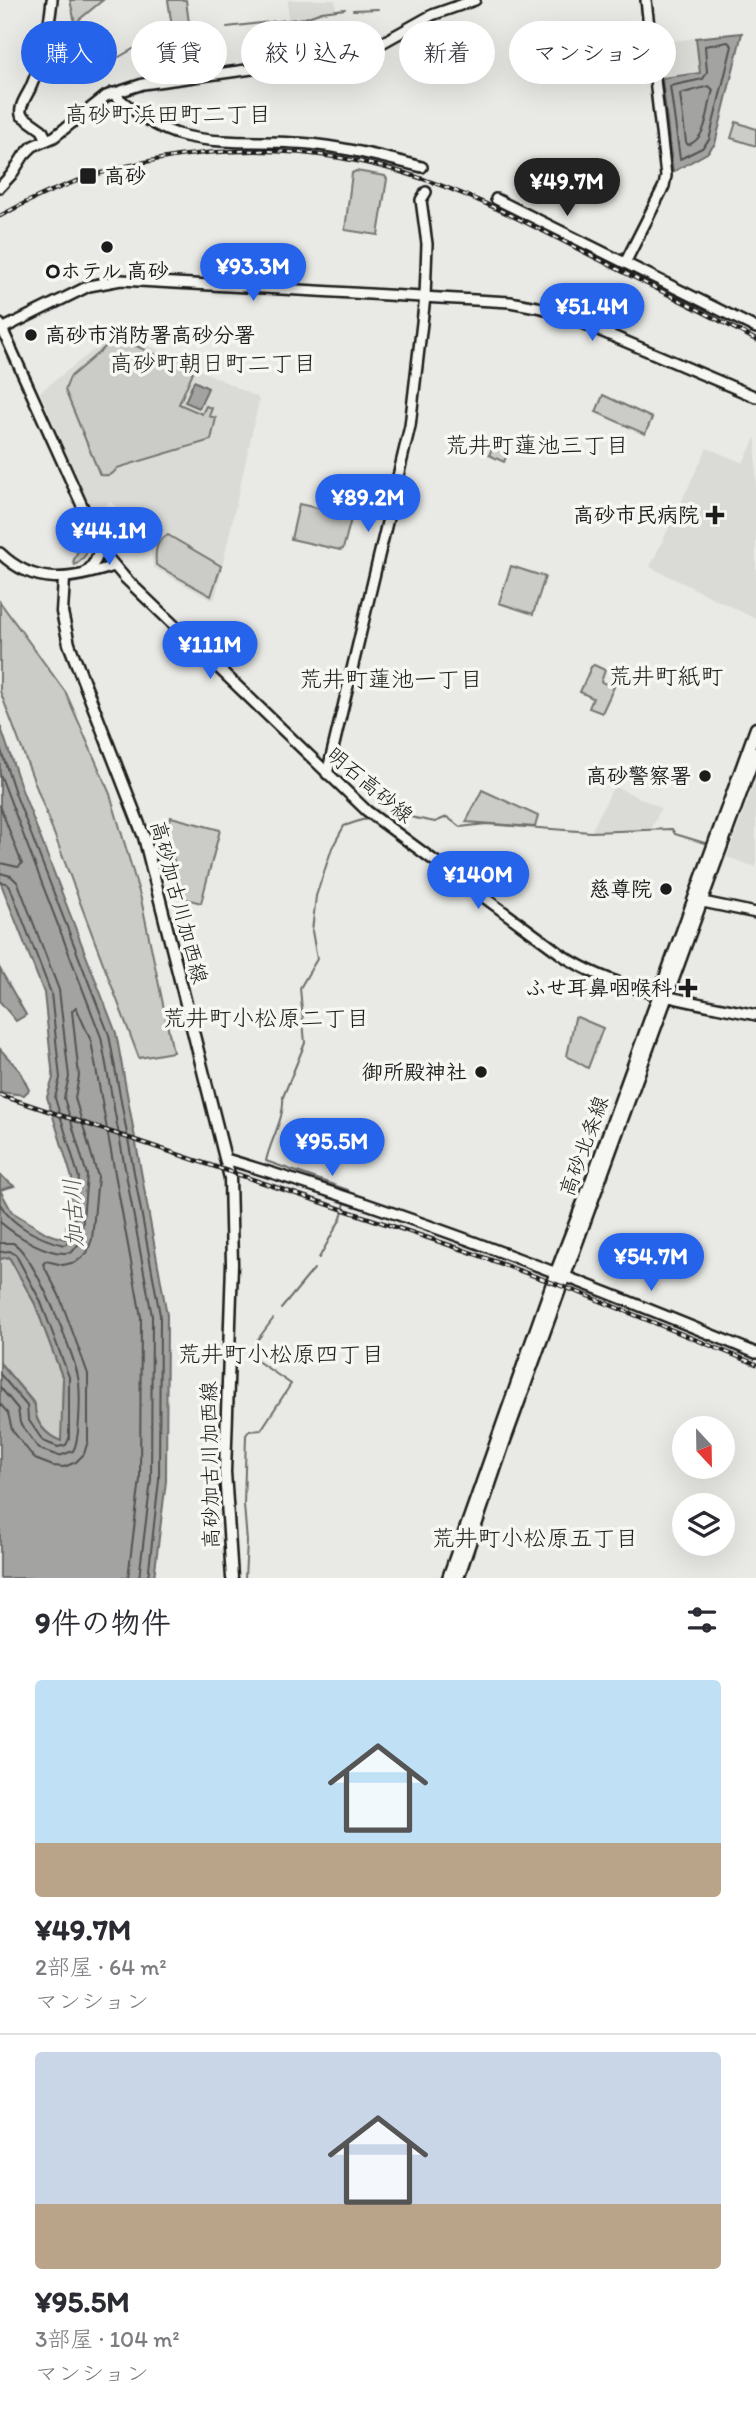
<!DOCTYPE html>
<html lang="ja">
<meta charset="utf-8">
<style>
body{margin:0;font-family:Itim,"Klee One",sans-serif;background:#f7f7f7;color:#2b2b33;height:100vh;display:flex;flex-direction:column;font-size:26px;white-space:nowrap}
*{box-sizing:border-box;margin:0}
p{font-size:23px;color:#7c7c81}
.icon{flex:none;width:38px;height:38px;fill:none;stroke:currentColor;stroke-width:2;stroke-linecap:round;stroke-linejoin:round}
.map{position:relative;height:1578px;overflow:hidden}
.details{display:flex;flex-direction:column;background:#fff;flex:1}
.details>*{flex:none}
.top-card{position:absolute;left:21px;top:21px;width:714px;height:63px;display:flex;gap:14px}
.needle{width:46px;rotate:158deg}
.fabs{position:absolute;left:672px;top:1416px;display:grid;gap:14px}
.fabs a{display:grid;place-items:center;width:63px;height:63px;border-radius:50%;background:#fff;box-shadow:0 7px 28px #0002;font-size:35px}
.price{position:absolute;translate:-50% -60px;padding:0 16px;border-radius:24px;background:#2563eb;color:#fff;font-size:23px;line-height:46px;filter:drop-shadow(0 2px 4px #0008)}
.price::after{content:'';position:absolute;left:50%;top:42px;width:21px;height:16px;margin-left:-10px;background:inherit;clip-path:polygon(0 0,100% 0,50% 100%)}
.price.selected{background:#222;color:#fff}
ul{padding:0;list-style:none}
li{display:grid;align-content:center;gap:14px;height:371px;padding:0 35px}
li+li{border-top:2px solid #e1e1e2}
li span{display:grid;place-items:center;height:217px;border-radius:7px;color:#555}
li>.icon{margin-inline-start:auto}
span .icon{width:126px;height:126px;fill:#fffc;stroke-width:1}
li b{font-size:30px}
h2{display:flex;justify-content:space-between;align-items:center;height:84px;padding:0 35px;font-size:30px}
.tag{padding:0 24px;border-radius:32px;background:#fff;box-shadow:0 7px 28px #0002;font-size:24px;line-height:63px}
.tag.selected{background:#2563eb;color:#fff}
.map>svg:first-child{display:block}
.built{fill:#dadad6}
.green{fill:#cbcbc7;stroke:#747472;stroke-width:2}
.water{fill:#a3a3a1;stroke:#6d6d6c;stroke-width:2}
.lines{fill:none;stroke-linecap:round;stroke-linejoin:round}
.shore{stroke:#525251;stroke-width:2}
.stream{stroke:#6d6d6c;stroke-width:2}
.secondary-casing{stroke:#1c1c1c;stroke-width:14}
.primary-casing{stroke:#1c1c1c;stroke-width:15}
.secondary{stroke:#f6f6f2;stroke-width:9}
.primary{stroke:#f6f6f2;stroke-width:10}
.rail-casing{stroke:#1c1c1c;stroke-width:4.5}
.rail{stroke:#f6f6f2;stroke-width:2;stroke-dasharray:5;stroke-linecap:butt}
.poi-dot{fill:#1c1c1c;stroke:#f6f6f2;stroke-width:2.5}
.labels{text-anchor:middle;stroke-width:7;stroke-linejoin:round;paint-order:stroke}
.poi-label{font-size:21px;font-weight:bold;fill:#1c1c1c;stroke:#f6f6f2;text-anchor:end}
.street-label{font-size:21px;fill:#1c1c1c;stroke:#f6f6f2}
.neighbourhood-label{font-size:23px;fill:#1c1c1c;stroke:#f6f6f2}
.water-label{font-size:23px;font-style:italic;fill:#525251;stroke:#f6f6f2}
</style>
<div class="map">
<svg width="756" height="1578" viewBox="0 0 756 1578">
<rect width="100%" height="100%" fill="#e9e9e5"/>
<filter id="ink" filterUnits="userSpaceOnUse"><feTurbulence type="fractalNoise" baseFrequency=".0143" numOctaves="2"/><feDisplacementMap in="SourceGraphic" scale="14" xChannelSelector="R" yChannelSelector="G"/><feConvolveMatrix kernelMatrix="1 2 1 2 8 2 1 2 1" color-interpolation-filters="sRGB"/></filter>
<g filter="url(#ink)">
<g class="built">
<polygon points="288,0 335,0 336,9 305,17 288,18"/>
<polygon points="696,38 700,74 662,78 657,43"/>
<polygon points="118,331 257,397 259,401 215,599 211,600 153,567 148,528 110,502 94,516 40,392"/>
<polygon points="756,437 756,619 650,567 707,448 743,463"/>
<polygon points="756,778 756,867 727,857"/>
<polygon points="614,786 661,808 651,829 591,832"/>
</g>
<g class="green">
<polygon points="70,0 103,0 75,23"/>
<polygon points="168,0 186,0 190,31 173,33"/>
<polygon points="736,122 756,129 756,146 731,138"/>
<polygon points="356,171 385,176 387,179 378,235 345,230 352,173"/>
<path d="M117 337 193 372 179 404 202 414 206 406 212 408 209 416 216 418 211 440 117 468C113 475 109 476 100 475L65 390 70 377Z"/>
<polygon points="603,395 652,418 645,434 596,412"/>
<polygon points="495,441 504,445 505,441 512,443 504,462 489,455"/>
<polygon points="299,504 349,515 351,519 343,549 340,550 291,539"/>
<path d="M86 532C92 546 88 556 75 565L73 562Z"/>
<path d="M168 535 221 566 211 596 156 565C155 553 155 540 168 535Z"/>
<polygon points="511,566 545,577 533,614 499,603"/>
<polygon points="0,602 66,693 110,794 141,899 173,1052 139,1058 0,691"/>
<polygon points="594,665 605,670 601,682 614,687 602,713 589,708 593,698 580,692 591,667"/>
<polygon points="482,790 538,816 535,827 466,822"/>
<polygon points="171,817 220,830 201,903 183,898 167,832"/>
<polygon points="577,1017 603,1028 588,1068 567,1056 575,1018"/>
<path d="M9 1257 35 1304 63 1379 62 1442C46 1435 34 1422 35 1404L0 1363V1259Z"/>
</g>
<g class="water">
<polygon points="742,33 715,144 707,153 673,172 662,78 700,73 696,38"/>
<polygon points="194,381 208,388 199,408 185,402"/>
<path d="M0 725 22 790 116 1033 167 1315 166 1481 154 1578H0V1363L35 1405C34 1422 45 1435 61 1441L63 1379 35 1304 9 1257 0 1259V1175L14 1186 0 1190 12 1212 48 1234 65 1239 72 1178 47 1097 53 1078 44 993 0 881Z"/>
<polygon points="0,969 26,1015 16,1021 0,1002"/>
<polygon points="0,1049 20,1071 29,1090 24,1095 0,1092"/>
</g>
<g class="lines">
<g class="shore">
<polygon points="728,42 732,46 709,140 702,148 680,159 670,86 703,79 707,72 705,46"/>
<path d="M709 86 713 90C707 109 708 138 688 145L686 142 680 94Z"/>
<polyline points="0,747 15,793 109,1035 160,1315 159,1480 148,1578"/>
<polyline points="0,774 101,1037 152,1316 151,1480 139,1578"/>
<polyline points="0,806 22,864 18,867 0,863"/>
<path d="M0 873 11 876 18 883 59 990 69 1077 64 1098 87 1175 81 1241 72 1252C51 1258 15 1235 0 1222"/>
<path d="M0 882 6 883 10 887 51 993 60 1078 55 1098 79 1178 72 1240 64 1245C40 1239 12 1226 0 1204"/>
<path d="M0 1243H13C33 1253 74 1353 78 1377 81 1391 80 1440 73 1451L59 1456 42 1450 36 1445 20 1423 18 1409 0 1387"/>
<polyline points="0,1252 10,1251 16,1255 41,1302 69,1377 69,1439 66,1445 58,1447 43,1441 28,1419 27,1406 0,1374"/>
<polyline points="0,1404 8,1413 12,1430 35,1459 53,1466 64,1467 76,1462 84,1454 88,1441 88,1374 59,1295 43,1264 46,1261 63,1265 76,1262 87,1253 92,1239 98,1177 75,1098 79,1076 72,1011 76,1007 91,1041 141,1317 140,1479 128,1578"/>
</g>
<g class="stream">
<polyline points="353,10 378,9"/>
<polyline points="227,27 305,18 322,12 345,9"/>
<polyline points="181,35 213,29"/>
<polyline points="119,57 133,49 157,41"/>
<polyline points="385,819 410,817 435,822 447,817 460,827 486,824 591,832 672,829 675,834 708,844"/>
<path d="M347 1194 348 1190 266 1161C270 1141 285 1118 283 1097L305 1043 300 988 317 959 312 931 316 896 332 848 344 826 362 820 372 819"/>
<polyline points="319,1258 341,1218 346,1199"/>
<polyline points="281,1309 314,1269"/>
<polyline points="245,1578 247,1542 244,1505 246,1435 249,1431 261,1430 291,1384 247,1354 273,1319"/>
</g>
<defs>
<g id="secondary">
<path d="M112 93C134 111 157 130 185 136 228 146 274 139 318 145 353 149 388 158 422 167"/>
<path d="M47 140 42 130 21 115C19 106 26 97 30 89 42 62 49 29 52 0"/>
<polyline points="0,187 12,174 24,155 33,146 54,137 106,96 143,84 348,56 380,44 432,15 475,0"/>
<polyline points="496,199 756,328"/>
<polyline points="625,263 664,186 666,176 646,0"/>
<path d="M0 324 103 552 125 578 367 811 565 957C622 993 691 1001 756 1015"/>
<polyline points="2,329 89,286 121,280 510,302 542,308 563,315 756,397"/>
<path d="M0 553C35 587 71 580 114 566"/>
<path d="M85 573C93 566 99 558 99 547"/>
<polyline points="327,774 410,426 425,297 427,244 421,200 426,192"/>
<polyline points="703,902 756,913"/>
<path d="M226 1159C407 1213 582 1281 756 1353"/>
</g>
<g id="primary">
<polyline points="64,579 62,612 69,644 144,837 230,1178 232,1264 225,1472 232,1578"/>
<polyline points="448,1578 556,1272 587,1192 756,728"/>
<polyline points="458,1578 504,1443 756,752"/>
</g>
</defs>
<use href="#secondary" class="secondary-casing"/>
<use href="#primary" class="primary-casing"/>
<use href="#secondary" class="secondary"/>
<use href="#primary" class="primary"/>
<defs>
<g id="rail">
<path d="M0 216C129 144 287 131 426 180 487 201 543 231 600 260 652 287 705 312 756 340"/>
<polyline points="0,1095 464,1250 583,1294 756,1364"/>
</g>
</defs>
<use href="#rail" class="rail-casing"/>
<use href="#rail" class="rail"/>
</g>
</g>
<g class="poi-dot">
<rect x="79" y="167" width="18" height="18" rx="3.5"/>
<circle cx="107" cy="247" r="7"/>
<circle cx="31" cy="335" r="7"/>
<path d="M711.5 504.5h7v7h7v7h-7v7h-7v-7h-7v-7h7z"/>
<circle cx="705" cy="776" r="7"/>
<circle cx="666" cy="889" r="7"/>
<path d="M684.5 977.5h7v7h7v7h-7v7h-7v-7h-7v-7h7z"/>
<circle cx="481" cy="1072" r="7"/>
</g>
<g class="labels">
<g class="poi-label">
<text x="104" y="183" text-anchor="start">高砂</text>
<text x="107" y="278" text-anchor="middle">Oホテル 高砂</text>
<text x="45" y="342" text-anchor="start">高砂市消防署高砂分署</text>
<text x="699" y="522">高砂市民病院</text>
<text x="691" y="783">高砂警察署</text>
<text x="652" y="896">慈尊院</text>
<text x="672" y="995">ふせ耳鼻咽喉科</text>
<text x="467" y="1079">御所殿神社</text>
</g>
<g class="street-label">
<text transform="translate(370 785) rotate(40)" y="7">明石高砂線</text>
<text transform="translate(179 902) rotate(75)" y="7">高砂加古川加西線</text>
<text transform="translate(584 1146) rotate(-70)" y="7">高砂北条線</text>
<text transform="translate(210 1465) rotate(-91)" y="7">高砂加古川加西線</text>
</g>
<g class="neighbourhood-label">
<text x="168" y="122">高砂町浜田町二丁目</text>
<text x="213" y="371">高砂町朝日町二丁目</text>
<text x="537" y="453">荒井町蓮池三丁目</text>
<text x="666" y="684">荒井町紙町</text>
<text x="391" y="687">荒井町蓮池一丁目</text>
<text x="266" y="1026">荒井町小松原二丁目</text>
<text x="281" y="1362">荒井町小松原四丁目</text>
<text x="535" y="1546">荒井町小松原五丁目</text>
</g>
<g class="water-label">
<text transform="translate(73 1213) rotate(-93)" y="8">加古川</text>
</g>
</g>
</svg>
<div class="fabs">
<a><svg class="needle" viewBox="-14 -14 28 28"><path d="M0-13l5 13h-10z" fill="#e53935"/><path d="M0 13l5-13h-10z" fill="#7c7c81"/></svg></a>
<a><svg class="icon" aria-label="layers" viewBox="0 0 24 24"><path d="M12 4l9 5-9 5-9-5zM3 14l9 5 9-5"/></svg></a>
</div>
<b class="price selected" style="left:567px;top:218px">¥49.7M</b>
<b class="price" style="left:253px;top:303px">¥93.3M</b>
<b class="price" style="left:592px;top:343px">¥51.4M</b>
<b class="price" style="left:368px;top:534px">¥89.2M</b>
<b class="price" style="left:109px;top:567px">¥44.1M</b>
<b class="price" style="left:210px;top:681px">¥111M</b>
<b class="price" style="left:478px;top:911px">¥140M</b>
<b class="price" style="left:332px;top:1178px">¥95.5M</b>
<b class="price" style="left:651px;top:1293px">¥54.7M</b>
<div class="top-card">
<a class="tag selected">購入</a>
<a class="tag">賃貸</a>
<a class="tag">絞り込み</a>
<a class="tag">新着</a>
<a class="tag">マンション</a>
</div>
</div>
<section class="details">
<h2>9件の物件<svg class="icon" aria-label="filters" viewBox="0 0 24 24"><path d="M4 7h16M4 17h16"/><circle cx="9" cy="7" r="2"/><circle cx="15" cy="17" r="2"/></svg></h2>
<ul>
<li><span style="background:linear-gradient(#bfe0f5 75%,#b9a48a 0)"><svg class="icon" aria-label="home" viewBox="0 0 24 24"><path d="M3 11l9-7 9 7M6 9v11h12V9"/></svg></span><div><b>¥49.7M</b><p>2部屋 · 64 m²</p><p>マンション</p></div></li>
<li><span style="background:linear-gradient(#c9d6e8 70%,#b9a48a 0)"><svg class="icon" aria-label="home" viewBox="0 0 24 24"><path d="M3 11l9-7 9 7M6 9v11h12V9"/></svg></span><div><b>¥95.5M</b><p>3部屋 · 104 m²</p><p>マンション</p></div></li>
</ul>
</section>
